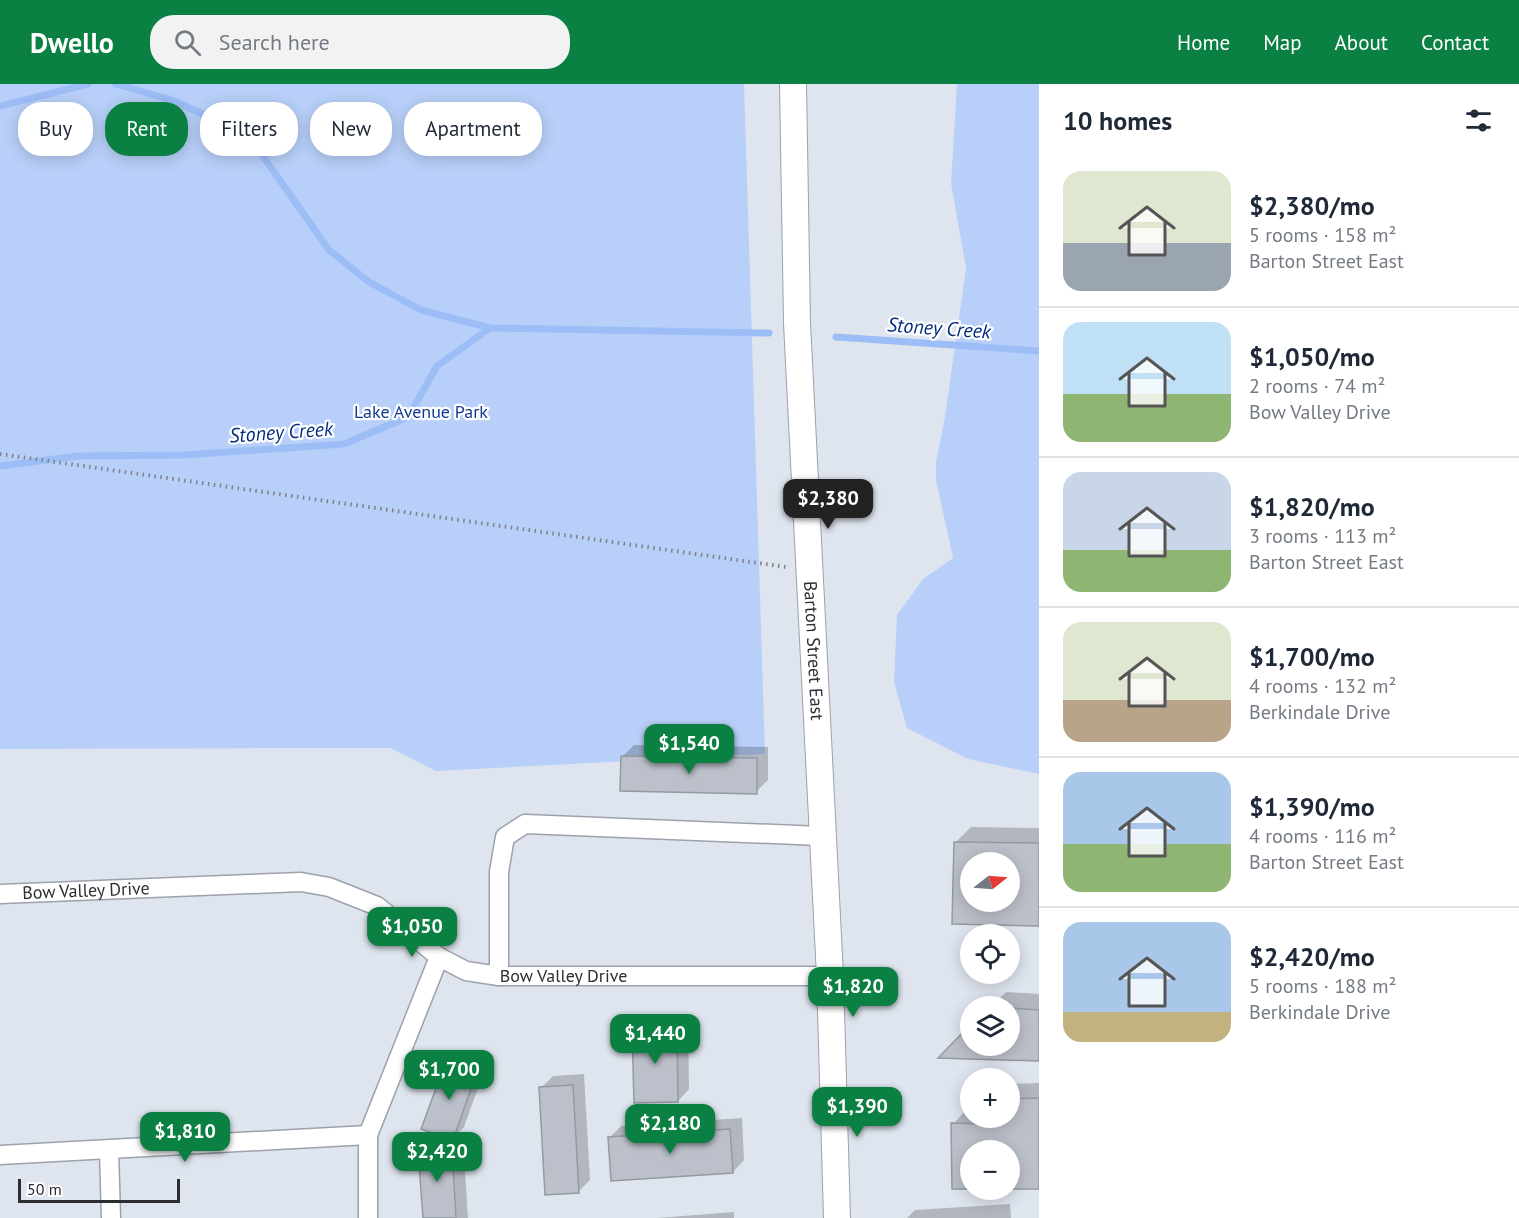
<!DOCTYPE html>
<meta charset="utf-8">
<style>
body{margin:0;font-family:"PT Sans",sans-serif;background:#f2f2f3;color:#1f2937;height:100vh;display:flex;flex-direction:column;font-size:22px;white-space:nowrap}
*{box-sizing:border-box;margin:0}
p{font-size:20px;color:#747a83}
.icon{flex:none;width:33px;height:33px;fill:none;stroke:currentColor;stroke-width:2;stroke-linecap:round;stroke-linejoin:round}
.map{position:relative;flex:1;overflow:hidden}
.sheet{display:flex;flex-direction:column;background:#fff;width:480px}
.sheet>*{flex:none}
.top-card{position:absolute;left:18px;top:18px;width:570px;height:54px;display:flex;gap:12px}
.needle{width:39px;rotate:73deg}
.tools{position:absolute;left:960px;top:768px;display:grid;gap:12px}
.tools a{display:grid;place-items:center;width:60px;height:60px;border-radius:50%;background:#fff;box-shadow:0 3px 15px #0003;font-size:30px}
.scale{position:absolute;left:18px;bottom:15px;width:162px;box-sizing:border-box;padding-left:6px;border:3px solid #2c2e32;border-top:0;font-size:16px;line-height:21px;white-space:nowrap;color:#2c2e32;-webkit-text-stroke:4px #fff;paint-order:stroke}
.price{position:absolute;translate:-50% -51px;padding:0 14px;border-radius:12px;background:#0b8043;color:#fff;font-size:20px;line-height:39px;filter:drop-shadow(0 2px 3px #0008)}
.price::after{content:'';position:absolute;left:50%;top:36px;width:18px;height:14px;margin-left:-9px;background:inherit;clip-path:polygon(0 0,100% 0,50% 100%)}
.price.active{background:#222;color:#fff}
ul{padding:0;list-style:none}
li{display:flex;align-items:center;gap:18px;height:150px;padding:0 24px}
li+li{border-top:2px solid #e0e1e3}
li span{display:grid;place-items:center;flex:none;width:168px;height:120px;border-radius:18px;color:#555}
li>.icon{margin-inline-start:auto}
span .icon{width:72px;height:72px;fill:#fffc;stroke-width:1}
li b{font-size:26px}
h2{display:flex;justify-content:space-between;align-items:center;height:72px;padding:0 24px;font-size:26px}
.tag{padding:0 21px;border-radius:24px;background:#fff;box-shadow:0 3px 15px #0003;font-size:21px;line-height:54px}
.tag.active{background:#0b8043;color:#fff}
header{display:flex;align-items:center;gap:36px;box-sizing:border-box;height:84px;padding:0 30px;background:#0b8043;color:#fff}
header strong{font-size:28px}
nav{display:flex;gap:33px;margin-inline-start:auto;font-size:21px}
.search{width:420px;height:54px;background:#f2f2f3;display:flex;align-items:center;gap:15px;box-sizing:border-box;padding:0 21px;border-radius:24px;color:#747a83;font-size:22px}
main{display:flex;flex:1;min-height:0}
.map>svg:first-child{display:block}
.green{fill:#b8d0f9}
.shadow{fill:#0003;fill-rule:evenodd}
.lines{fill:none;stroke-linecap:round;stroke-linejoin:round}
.stream{stroke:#9dbdf7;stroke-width:7}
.building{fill:#bbc0ca;stroke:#9499a2;stroke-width:1.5;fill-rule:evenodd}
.minor-casing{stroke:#9ca1ab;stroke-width:21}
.secondary-casing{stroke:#9ca1ab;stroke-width:28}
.path{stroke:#7d8188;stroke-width:4;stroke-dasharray:1.5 4.5;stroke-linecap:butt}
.minor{stroke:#fff;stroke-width:18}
.secondary{stroke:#fff;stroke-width:26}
.labels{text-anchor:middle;stroke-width:4.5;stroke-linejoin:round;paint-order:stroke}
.park-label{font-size:18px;fill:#123b8c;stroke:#fff}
.street-label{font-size:18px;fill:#2c2e32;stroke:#fff}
.water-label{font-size:20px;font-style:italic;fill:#052d7d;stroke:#fff}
</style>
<header>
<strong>Dwello</strong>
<div class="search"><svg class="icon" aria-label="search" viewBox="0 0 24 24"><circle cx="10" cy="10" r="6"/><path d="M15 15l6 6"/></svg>Search here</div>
<nav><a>Home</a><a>Map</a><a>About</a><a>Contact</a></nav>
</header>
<main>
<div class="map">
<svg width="1039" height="1134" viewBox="0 0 1039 1134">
<rect width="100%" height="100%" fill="#dfe5ef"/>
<g class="green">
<polygon points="0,0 744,0 765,670 436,687 390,664 0,665"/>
<polygon points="957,0 1039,0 1039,690 968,675 907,644 894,598 897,531 923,495 953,474 936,396 936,378 945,333 966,184 951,99"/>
</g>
<g class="shadow">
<polygon points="634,661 768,663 768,696 756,708 622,673"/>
<path d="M971 743 1039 744V840L954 839 955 759ZM970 778H1010V818H970Z"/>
<polygon points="1006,908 1039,910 1039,976 941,972 970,943 970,962 1010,962 1010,922 992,922"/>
<polygon points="688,932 689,1005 678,1017 634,945 646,933"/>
<polygon points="459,966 488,976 464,1043 453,1054 463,1053 468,1134 424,1134 420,1067 432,1055 451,1054 447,978"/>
<polygon points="584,990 590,1096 578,1108 541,1004 553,992"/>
<polygon points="1039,999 1039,1104 1010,1104 1010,1066 970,1066 970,1104 953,1104 953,1040 968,1024 970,1034 1010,1034 1010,1000"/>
<polygon points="742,1034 744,1076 733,1088 609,1054 621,1042"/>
<polygon points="1010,1120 1011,1134 907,1134 915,1126"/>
<polygon points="734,1128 734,1134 657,1134"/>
</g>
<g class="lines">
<g class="stream">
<polyline points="116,0 174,17 248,51 329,166 369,198 421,226 490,244 769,249"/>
<polyline points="0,22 88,0"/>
<polyline points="836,253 1039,267"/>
<polyline points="0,382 78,372 184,371 344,360 408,333 437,282 490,244"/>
</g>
</g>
<g class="building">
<polygon points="621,672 757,674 757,710 620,707"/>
<path d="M954 758 1039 759V842L952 840ZM970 778H1010V818H970Z"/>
<polygon points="1010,924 1039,926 1039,977 938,974 970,941 970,962 1010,962"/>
<polygon points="677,943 678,1018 634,1019 632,944"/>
<polygon points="446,977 477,988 453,1056 421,1045"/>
<polygon points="573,1001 579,1109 545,1111 539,1003"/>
<polygon points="1039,1014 1039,1105 1010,1105 1010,1066 970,1066 970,1105 952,1105 951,1039 986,1040 986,1034 1010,1034 1010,1015"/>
<polygon points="730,1045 733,1089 611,1097 608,1053"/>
<polygon points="452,1064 456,1134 423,1134 418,1066"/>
</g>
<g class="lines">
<defs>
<g id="minor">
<path id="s1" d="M0 810 301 798 329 803 377 822 439 873 466 887 499 892H830"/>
<polyline points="499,892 499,788 505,753 525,740 821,752"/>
<polyline points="109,1066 111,1134"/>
<polyline points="0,1071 368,1051"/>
<polyline points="368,1134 368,1051 439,873"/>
</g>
<g id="secondary">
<path id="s2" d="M793 0 797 239 830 892 837 1134"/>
</g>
</defs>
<use href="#minor" class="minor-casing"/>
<use href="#secondary" class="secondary-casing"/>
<polyline class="path" points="0,370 786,483"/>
<use href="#minor" class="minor"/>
<use href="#secondary" class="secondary"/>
</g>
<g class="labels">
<g class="park-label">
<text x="421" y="334">Lake Avenue Park</text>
</g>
<g class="street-label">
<text dy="6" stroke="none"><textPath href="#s2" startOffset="567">Barton Street East</textPath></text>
<text dy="6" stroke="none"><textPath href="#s1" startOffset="86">Bow Valley Drive</textPath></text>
<text dy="6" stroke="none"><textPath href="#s1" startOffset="590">Bow Valley Drive</textPath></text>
</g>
<g class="water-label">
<text transform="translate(939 244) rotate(4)" y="7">Stoney Creek</text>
<text transform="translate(281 348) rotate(-4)" y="7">Stoney Creek</text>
</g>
</g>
</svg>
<div class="tools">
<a><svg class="needle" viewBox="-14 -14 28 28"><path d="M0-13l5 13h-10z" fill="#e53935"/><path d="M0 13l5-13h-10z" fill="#747a83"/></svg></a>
<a><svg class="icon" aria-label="locate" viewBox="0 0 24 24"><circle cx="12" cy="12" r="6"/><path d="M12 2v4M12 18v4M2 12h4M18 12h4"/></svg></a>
<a><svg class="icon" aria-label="layers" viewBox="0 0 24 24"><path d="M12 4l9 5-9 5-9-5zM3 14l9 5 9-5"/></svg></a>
<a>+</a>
<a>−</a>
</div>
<div class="scale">50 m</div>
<b class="price active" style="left:828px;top:446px">$2,380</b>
<b class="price" style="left:689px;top:691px">$1,540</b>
<b class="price" style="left:412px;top:874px">$1,050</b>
<b class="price" style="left:853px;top:934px">$1,820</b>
<b class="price" style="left:655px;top:981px">$1,440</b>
<b class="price" style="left:449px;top:1017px">$1,700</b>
<b class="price" style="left:857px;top:1054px">$1,390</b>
<b class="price" style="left:670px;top:1071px">$2,180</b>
<b class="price" style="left:185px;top:1079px">$1,810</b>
<b class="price" style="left:437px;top:1099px">$2,420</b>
<div class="top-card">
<a class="tag">Buy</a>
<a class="tag active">Rent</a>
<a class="tag">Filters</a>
<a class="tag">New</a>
<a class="tag">Apartment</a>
</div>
</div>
<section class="sheet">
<h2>10 homes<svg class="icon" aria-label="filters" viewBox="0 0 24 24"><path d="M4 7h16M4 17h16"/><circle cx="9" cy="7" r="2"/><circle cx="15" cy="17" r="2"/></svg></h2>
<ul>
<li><span style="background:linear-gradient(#dfe7d0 60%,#9aa5b1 0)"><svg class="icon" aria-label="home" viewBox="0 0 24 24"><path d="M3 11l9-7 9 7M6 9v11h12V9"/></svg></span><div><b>$2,380/mo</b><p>5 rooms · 158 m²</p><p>Barton Street East</p></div></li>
<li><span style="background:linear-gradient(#bfe0f5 60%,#8fb573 0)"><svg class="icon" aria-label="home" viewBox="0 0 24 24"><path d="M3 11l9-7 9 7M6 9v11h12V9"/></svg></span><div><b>$1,050/mo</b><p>2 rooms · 74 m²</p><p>Bow Valley Drive</p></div></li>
<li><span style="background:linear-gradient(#c9d6e8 65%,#8fb573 0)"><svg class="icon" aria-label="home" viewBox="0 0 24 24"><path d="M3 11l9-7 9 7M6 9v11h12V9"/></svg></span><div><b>$1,820/mo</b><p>3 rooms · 113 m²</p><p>Barton Street East</p></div></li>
<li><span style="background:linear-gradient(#dfe7d0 65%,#b9a48a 0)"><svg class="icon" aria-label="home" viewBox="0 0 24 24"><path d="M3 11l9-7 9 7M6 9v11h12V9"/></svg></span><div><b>$1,700/mo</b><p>4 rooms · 132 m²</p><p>Berkindale Drive</p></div></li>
<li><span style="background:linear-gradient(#a9c7e8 60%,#8fb573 0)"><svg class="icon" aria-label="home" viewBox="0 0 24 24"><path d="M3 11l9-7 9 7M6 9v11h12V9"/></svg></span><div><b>$1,390/mo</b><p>4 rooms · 116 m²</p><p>Barton Street East</p></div></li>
<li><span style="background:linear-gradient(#a9c7e8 75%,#c2b280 0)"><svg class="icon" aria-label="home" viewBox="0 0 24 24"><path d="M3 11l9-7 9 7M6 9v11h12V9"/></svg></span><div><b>$2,420/mo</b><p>5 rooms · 188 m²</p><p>Berkindale Drive</p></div></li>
</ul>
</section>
</main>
